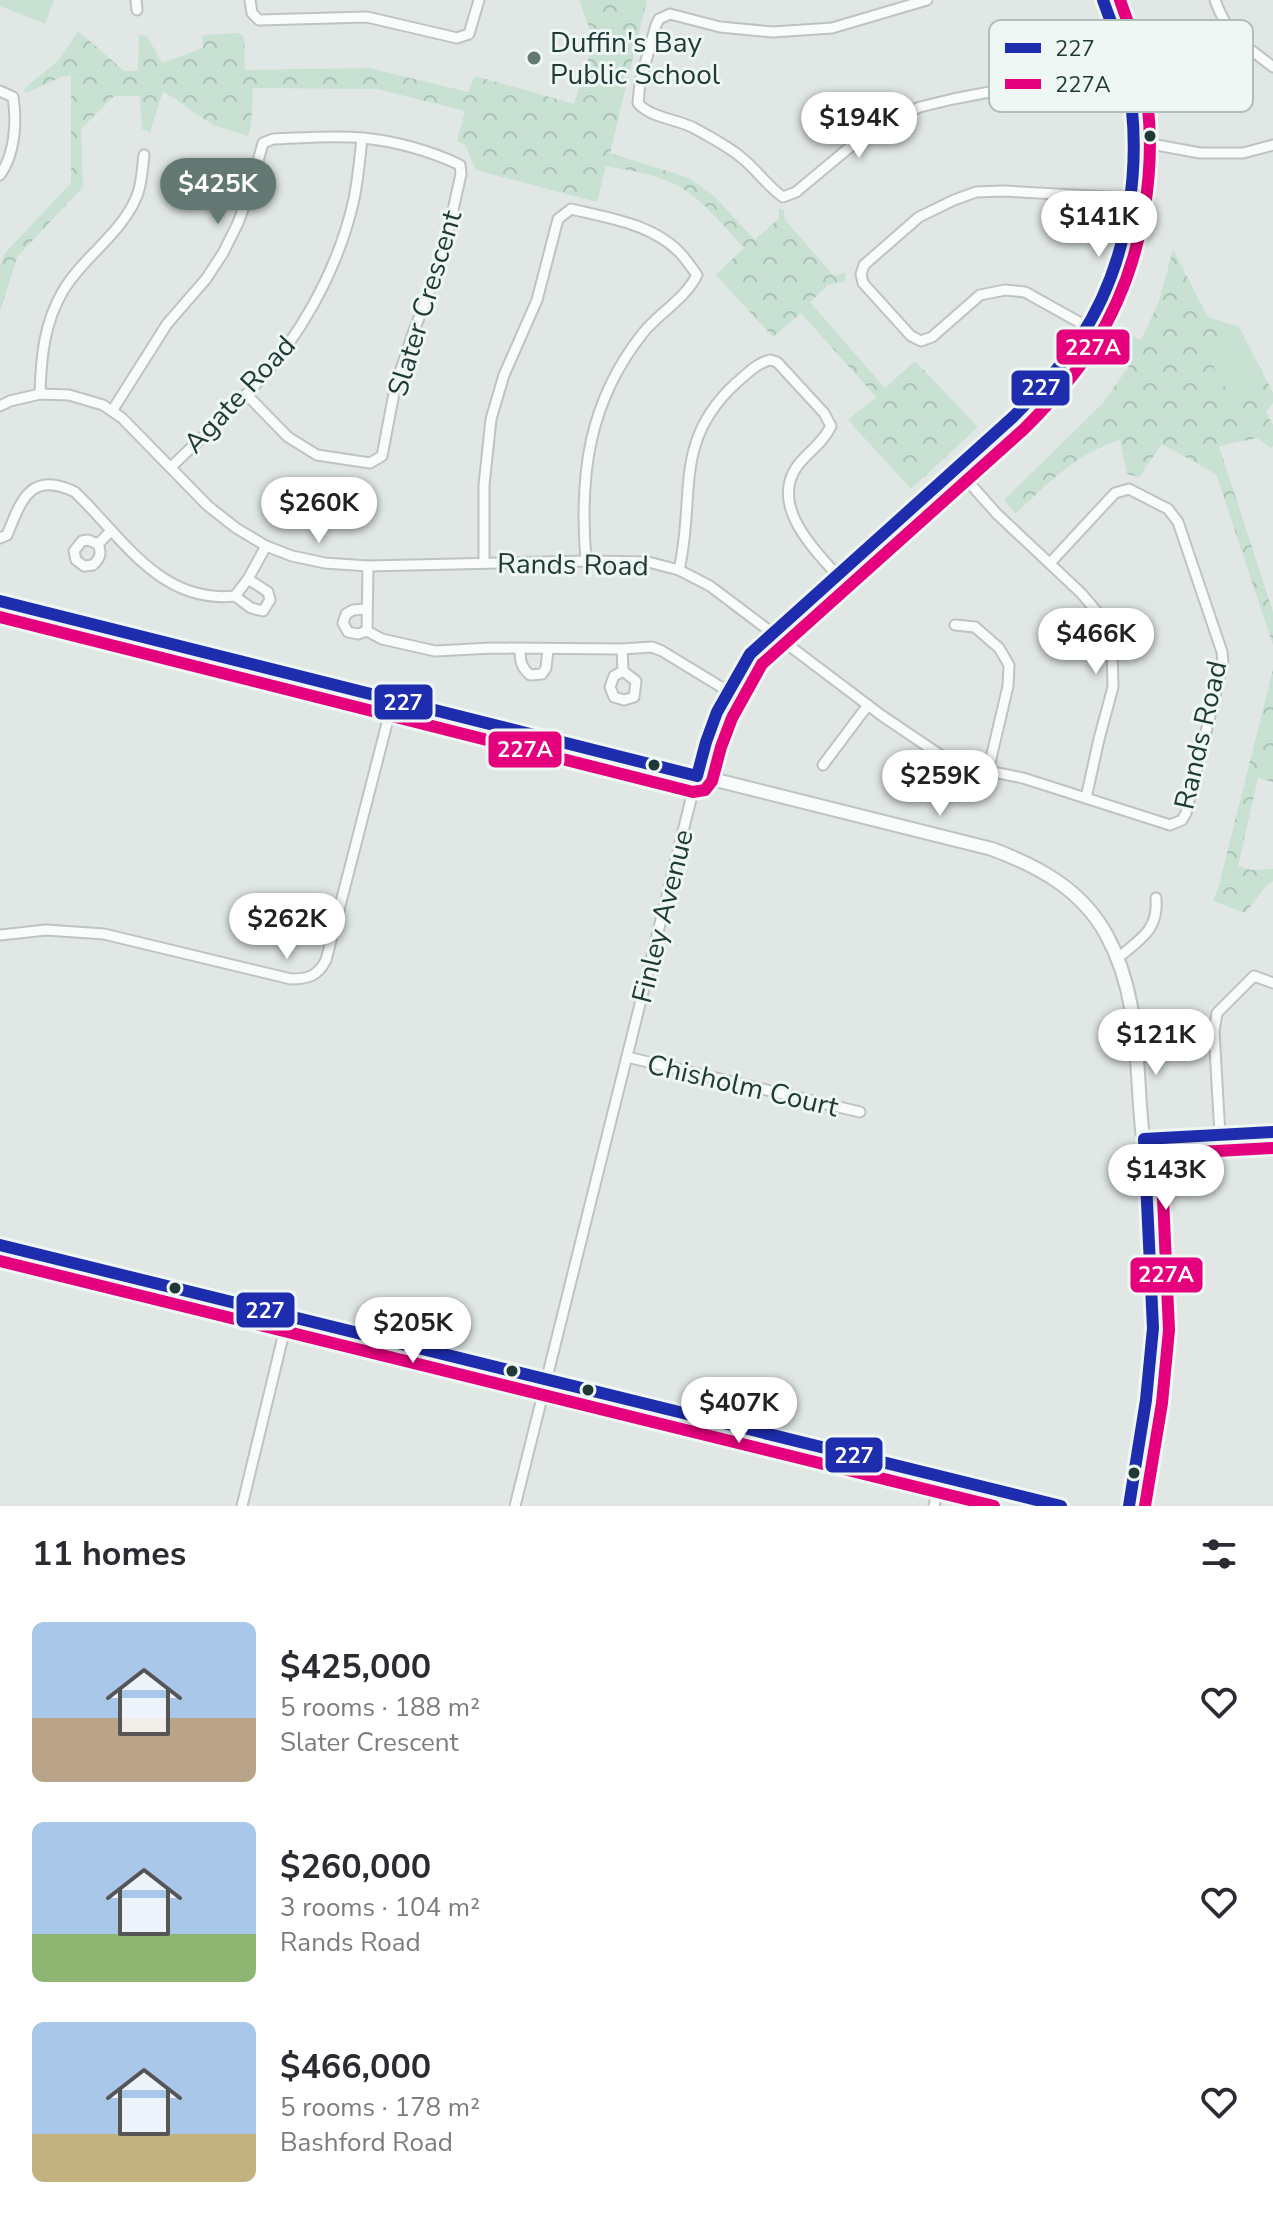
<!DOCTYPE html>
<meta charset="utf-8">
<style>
body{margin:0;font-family:"Nunito Sans",sans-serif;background:#f7f7f7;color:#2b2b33;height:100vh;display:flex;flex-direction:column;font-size:30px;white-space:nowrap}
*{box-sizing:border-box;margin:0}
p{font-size:26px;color:#7c7c81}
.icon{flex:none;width:44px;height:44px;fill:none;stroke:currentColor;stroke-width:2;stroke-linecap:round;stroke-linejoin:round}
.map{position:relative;height:1506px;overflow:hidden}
.side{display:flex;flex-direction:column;background:#fff;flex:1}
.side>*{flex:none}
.price{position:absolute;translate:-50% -68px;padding:0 18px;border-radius:28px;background:#fff;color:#222;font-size:26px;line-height:52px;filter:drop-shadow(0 2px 4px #0008)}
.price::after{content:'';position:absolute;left:50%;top:48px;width:24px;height:18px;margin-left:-12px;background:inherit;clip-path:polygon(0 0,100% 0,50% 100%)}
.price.on{background:#637773;color:#fff}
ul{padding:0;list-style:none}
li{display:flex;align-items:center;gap:24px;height:200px;padding:0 32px}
li span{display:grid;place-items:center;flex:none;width:224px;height:160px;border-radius:12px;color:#555}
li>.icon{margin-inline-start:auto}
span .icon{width:96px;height:96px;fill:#fffc;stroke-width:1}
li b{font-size:34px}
h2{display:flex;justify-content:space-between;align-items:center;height:96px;padding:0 32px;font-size:34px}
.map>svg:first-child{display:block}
.park{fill:url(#park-crowns)}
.pitch{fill:#c8e1d3}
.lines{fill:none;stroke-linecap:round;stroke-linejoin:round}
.minor-casing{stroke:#bdc4c2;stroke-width:13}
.tertiary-casing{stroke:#bdc4c2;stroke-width:15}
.secondary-casing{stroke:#bcc5c2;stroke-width:16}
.minor{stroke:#fafbfb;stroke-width:9}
.tertiary{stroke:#fafbfb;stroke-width:11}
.secondary{stroke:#fafbfb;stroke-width:12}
.bus-1-casing{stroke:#eef7f3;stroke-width:18}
.bus-2-casing{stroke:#eef7f3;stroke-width:18}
.bus-1{stroke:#1e2dae;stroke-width:12}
.bus-2{stroke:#e5007d;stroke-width:12}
.poi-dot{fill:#637773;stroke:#eef7f3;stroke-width:3}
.bus-dot{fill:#1f3a36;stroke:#eef7f3;stroke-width:3}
.labels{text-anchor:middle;stroke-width:6;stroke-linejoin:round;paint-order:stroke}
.poi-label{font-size:28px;fill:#1f3a36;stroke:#eef7f3;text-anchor:start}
.street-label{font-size:28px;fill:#1f3a36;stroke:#eef7f3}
.key{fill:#eef7f3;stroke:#b0beba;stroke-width:2}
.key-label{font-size:22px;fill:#1f3a36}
.line-badge{stroke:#eef7f3;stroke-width:3}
.badge-label{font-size:22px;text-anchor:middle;font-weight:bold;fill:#fff}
</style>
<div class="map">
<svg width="1273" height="1506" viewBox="0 0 1273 1506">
<defs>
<pattern id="park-crowns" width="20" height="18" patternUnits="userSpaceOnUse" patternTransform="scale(2)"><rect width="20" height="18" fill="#c8e1d3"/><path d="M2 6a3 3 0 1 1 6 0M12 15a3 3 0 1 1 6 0" fill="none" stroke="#abc2b6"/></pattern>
</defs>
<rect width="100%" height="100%" fill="#e0e7e5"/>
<g class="park">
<path d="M579 0H647L610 153 689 178 713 195 755 240 779 218V209L784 210 785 220 834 276 845 273V282L828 285 810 302 885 388 915 361 978 427 911 489 848 420 876 397 801 313 773 337 716 275 744 248C724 226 706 203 680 187 659 174 630 171 606 166L597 202 476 170 465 145 457 141 465 111 377 89 253 88 251 125 248 136 213 125 163 91 150 132 142 129 140 96H114L81 129 83 187 17 257 0 311V266L5 253 71 183V75L62 77 26 93 24 89 60 59 78 31 124 71H138L139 35 147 36 162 63 203 48 202 35 239 33 244 37 245 70 369 68 468 92 475 76 574 104 594 41Z"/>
<path d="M1173 250 1208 317 1239 327 1273 393V403L1266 412 1273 425V446L1271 448 1257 438 1219 446 1273 612V645L1216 474 1162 444 1139 477 1127 474 1120 440C1076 453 1049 483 1016 513L1004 500 1102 404 1129 366 1085 344 1101 321 1141 340 1158 304Z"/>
<polygon points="1273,669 1273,782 1258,778 1238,866 1251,870 1273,869 1273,881 1266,886 1245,913 1213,901 1219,885"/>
</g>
<g class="pitch">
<polygon points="0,0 54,0 45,24 0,6"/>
<path d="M1234 334 1263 371 1236 398C1211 375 1202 356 1234 334Z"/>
</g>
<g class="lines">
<defs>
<g id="minor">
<polyline points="136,0 137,10"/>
<polyline points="250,0 252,13 259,20 367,17 457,38 469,34 479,0"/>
<path d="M927 0 832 28 773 32 720 27 670 14 659 19 656 25 640 82 638 103C650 118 677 119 694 128 710 137 728 146 742 158 757 170 767 186 783 197L796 192 862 137 886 122 920 107 953 99 1125 66"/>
<path d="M1215 0C1228 37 1244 44 1273 67"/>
<path d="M0 91 13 97C17 122 15 154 0 175"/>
<polyline points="1135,141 1200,153 1243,153 1273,145"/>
<polyline points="1086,326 1025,292 1005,290 980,295 932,337 921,341 911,336 863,283 861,274 864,265 919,217 954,200 976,192 1004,191 1129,198"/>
<path d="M40 394C41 358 44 323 63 291 83 257 120 235 136 198 142 186 142 169 144 155"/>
<polyline points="0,406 10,401 40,394 69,395 103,405 122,418 208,506 236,528 266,546 292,556 325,563 368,566 586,561 648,562 679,570 710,586 881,715 946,759 978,769 1023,778 1170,825 1182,820 1186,813 1223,663 1222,652 1178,522 1168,509 1129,489 1115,493 1050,563"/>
<path d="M112 411 167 324 206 279 223 253 238 223 249 193 263 143 273 139C303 138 333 135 363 138 395 141 431 151 460 165L461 174 443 255 412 336 395 388 382 456 370 463 317 455 288 437 246 394"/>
<path d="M171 467C196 443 222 419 246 395 298 342 338 271 354 199 358 179 360 158 362 138"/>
<polyline points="957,469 997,514 1081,593 1098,613 1106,631 1112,651 1113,687 1099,739 1086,798"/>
<path d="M0 538 7 535C21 501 30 470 75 492 123 538 160 604 235 596L251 608 263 611 270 600 268 592 248 579"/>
<path d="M98 544C102 554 100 558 93 565L84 566 76 560 74 551 82 541 88 540 98 544 111 531"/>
<path d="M484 563V485L491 419 504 375 537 300 558 219 571 209C609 218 654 224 682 255 687 261 692 268 697 275 685 299 659 313 643 333 588 402 579 476 586 561"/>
<path d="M679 570C696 496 672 443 735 384 747 374 755 364 770 360L777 362 824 413 831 426C823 443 809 451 798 465 769 504 812 547 837 575"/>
<polyline points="235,596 248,579 266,546"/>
<polyline points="367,609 353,610 346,614 343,623 348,632 358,634 367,631 382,639 435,651 492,648 622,649 652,647 662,651 726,690"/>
<polyline points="955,625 975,627 999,648 1009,665 1008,686 988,771"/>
<polyline points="367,631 368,566"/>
<path d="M520 649C520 661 521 667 530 675L542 674 546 668 548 650"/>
<polyline points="622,649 623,671"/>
<polygon points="623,671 636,681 634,697 624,700 614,697 610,687 614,676"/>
<polyline points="823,765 868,705"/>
<path d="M0 935 46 930 104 934 291 979C308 979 318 976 326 960L393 700"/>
<path d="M1118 958C1140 939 1159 930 1156 898"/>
<polyline points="627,1057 860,1112"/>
<polyline points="1220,1135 1214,1031 1217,1013 1254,976 1273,983"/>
<polyline points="242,1506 288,1316"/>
<path d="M515 1506 700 763C713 717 729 674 765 641L957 469 1040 390 1080 338 1102 297 1116 259 1126 225 1135 141 1132 108 1125 66 1103 0"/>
<polyline points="934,1506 941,1476"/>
</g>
<g id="tertiary">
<polyline points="1144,1139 1273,1132"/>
<polyline points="0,1245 1061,1506"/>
</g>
<path id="secondary" d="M0 601 992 849C1038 866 1081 889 1106 934 1136 988 1136 1046 1140 1106 1146 1179 1155 1257 1153 1331 1151 1389 1138 1448 1129 1506"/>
</defs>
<use href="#minor" class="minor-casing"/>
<use href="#tertiary" class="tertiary-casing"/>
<use href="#secondary" class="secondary-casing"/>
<use href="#minor" class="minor"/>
<use href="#tertiary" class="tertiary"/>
<use href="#secondary" class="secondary"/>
<defs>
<g id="bus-1">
<path d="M0 601 697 776 706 742 717 712 750 654 1013 417C1037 393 1061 367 1080 338 1131 260 1144 159 1126 69 1121 46 1111 23 1103 0"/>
<polyline points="0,1245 1061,1506"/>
<polyline points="1129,1506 1146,1400 1153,1328 1144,1139 1273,1132"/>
</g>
<g id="bus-2">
<path d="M0 617 693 792 705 790 712 781 721 747 732 718 762 664 1024 429C1049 404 1075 376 1094 345 1145 263 1162 158 1141 64 1136 42 1127 21 1120 0"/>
<polyline points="0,1261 994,1506"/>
<polyline points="1145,1506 1162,1403 1169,1330 1161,1154 1273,1148"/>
</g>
</defs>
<use href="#bus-1" class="bus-1-casing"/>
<use href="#bus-2" class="bus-2-casing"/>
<use href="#bus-1" class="bus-1"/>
<use href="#bus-2" class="bus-2"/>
</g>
<circle class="poi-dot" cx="534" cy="58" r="8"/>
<g class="bus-dot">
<circle cx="1150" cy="136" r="7"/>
<circle cx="654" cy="765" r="7"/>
<circle cx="175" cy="1288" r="7"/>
<circle cx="512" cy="1371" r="7"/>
<circle cx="588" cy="1390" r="7"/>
<circle cx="1134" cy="1473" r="7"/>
</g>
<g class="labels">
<g class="poi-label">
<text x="550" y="52">Duffin's Bay<tspan x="550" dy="32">Public School</tspan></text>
</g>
<g class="street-label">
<text transform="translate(424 303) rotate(-73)" y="10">Slater Crescent</text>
<text transform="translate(239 394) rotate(-47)" y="10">Agate Road</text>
<text transform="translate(573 564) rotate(1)" y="10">Rands Road</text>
<text transform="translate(1200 735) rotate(-77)" y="10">Rands Road</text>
<text transform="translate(662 916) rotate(-76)" y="10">Finley Avenue</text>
<text transform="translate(743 1085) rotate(13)" y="10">Chisholm Court</text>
</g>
</g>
<rect x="989" y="20" width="264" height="92" rx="12" class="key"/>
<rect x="1005" y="43" width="36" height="10" fill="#1e2dae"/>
<rect x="1005" y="79" width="36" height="10" fill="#e5007d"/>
<g class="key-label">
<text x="1055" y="56">227</text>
<text x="1055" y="92">227A</text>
</g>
<g class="line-badge">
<rect x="1055" y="328" width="76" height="38" rx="8" fill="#e5007d"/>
<rect x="1010" y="369" width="61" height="38" rx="8" fill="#1e2dae"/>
<rect x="373" y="683" width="61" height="38" rx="8" fill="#1e2dae"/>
<rect x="487" y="730" width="76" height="39" rx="8" fill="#e5007d"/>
<rect x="1129" y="1256" width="75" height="38" rx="8" fill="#e5007d"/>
<rect x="235" y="1291" width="61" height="38" rx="8" fill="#1e2dae"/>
<rect x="824" y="1436" width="60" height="38" rx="8" fill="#1e2dae"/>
</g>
<g class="badge-label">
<text x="1093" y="355">227A</text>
<text x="1041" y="395">227</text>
<text x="403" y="710">227</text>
<text x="525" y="757">227A</text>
<text x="1166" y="1282">227A</text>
<text x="265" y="1318">227</text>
<text x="854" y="1463">227</text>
</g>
</svg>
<b class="price" style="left:859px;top:160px">$194K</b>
<b class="price on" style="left:218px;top:226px">$425K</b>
<b class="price" style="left:1099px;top:259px">$141K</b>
<b class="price" style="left:319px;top:545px">$260K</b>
<b class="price" style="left:1096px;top:676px">$466K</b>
<b class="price" style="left:940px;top:818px">$259K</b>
<b class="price" style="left:287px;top:961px">$262K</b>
<b class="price" style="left:1156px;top:1077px">$121K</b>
<b class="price" style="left:1166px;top:1212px">$143K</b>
<b class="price" style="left:413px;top:1365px">$205K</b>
<b class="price" style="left:739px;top:1445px">$407K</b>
</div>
<section class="side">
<h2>11 homes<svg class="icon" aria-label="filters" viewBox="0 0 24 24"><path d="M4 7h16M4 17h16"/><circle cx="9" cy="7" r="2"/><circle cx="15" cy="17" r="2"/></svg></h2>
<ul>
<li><span style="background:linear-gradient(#a9c7e8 60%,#b9a48a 0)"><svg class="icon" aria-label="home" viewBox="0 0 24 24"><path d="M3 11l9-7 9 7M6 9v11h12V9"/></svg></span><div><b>$425,000</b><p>5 rooms · 188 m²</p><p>Slater Crescent</p></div><svg class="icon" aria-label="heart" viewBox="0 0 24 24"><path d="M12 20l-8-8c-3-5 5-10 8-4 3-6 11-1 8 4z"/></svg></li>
<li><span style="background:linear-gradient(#a9c7e8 70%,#8fb573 0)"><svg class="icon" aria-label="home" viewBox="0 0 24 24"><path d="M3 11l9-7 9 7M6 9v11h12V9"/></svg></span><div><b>$260,000</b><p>3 rooms · 104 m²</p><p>Rands Road</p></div><svg class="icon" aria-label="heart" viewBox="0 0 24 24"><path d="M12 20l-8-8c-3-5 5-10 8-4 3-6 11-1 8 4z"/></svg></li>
<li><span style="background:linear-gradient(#a9c7e8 70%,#c2b280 0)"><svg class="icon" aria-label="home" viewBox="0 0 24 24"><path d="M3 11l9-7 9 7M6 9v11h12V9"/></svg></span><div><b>$466,000</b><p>5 rooms · 178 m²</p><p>Bashford Road</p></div><svg class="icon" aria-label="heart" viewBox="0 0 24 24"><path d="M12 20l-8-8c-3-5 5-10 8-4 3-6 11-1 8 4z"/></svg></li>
</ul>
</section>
